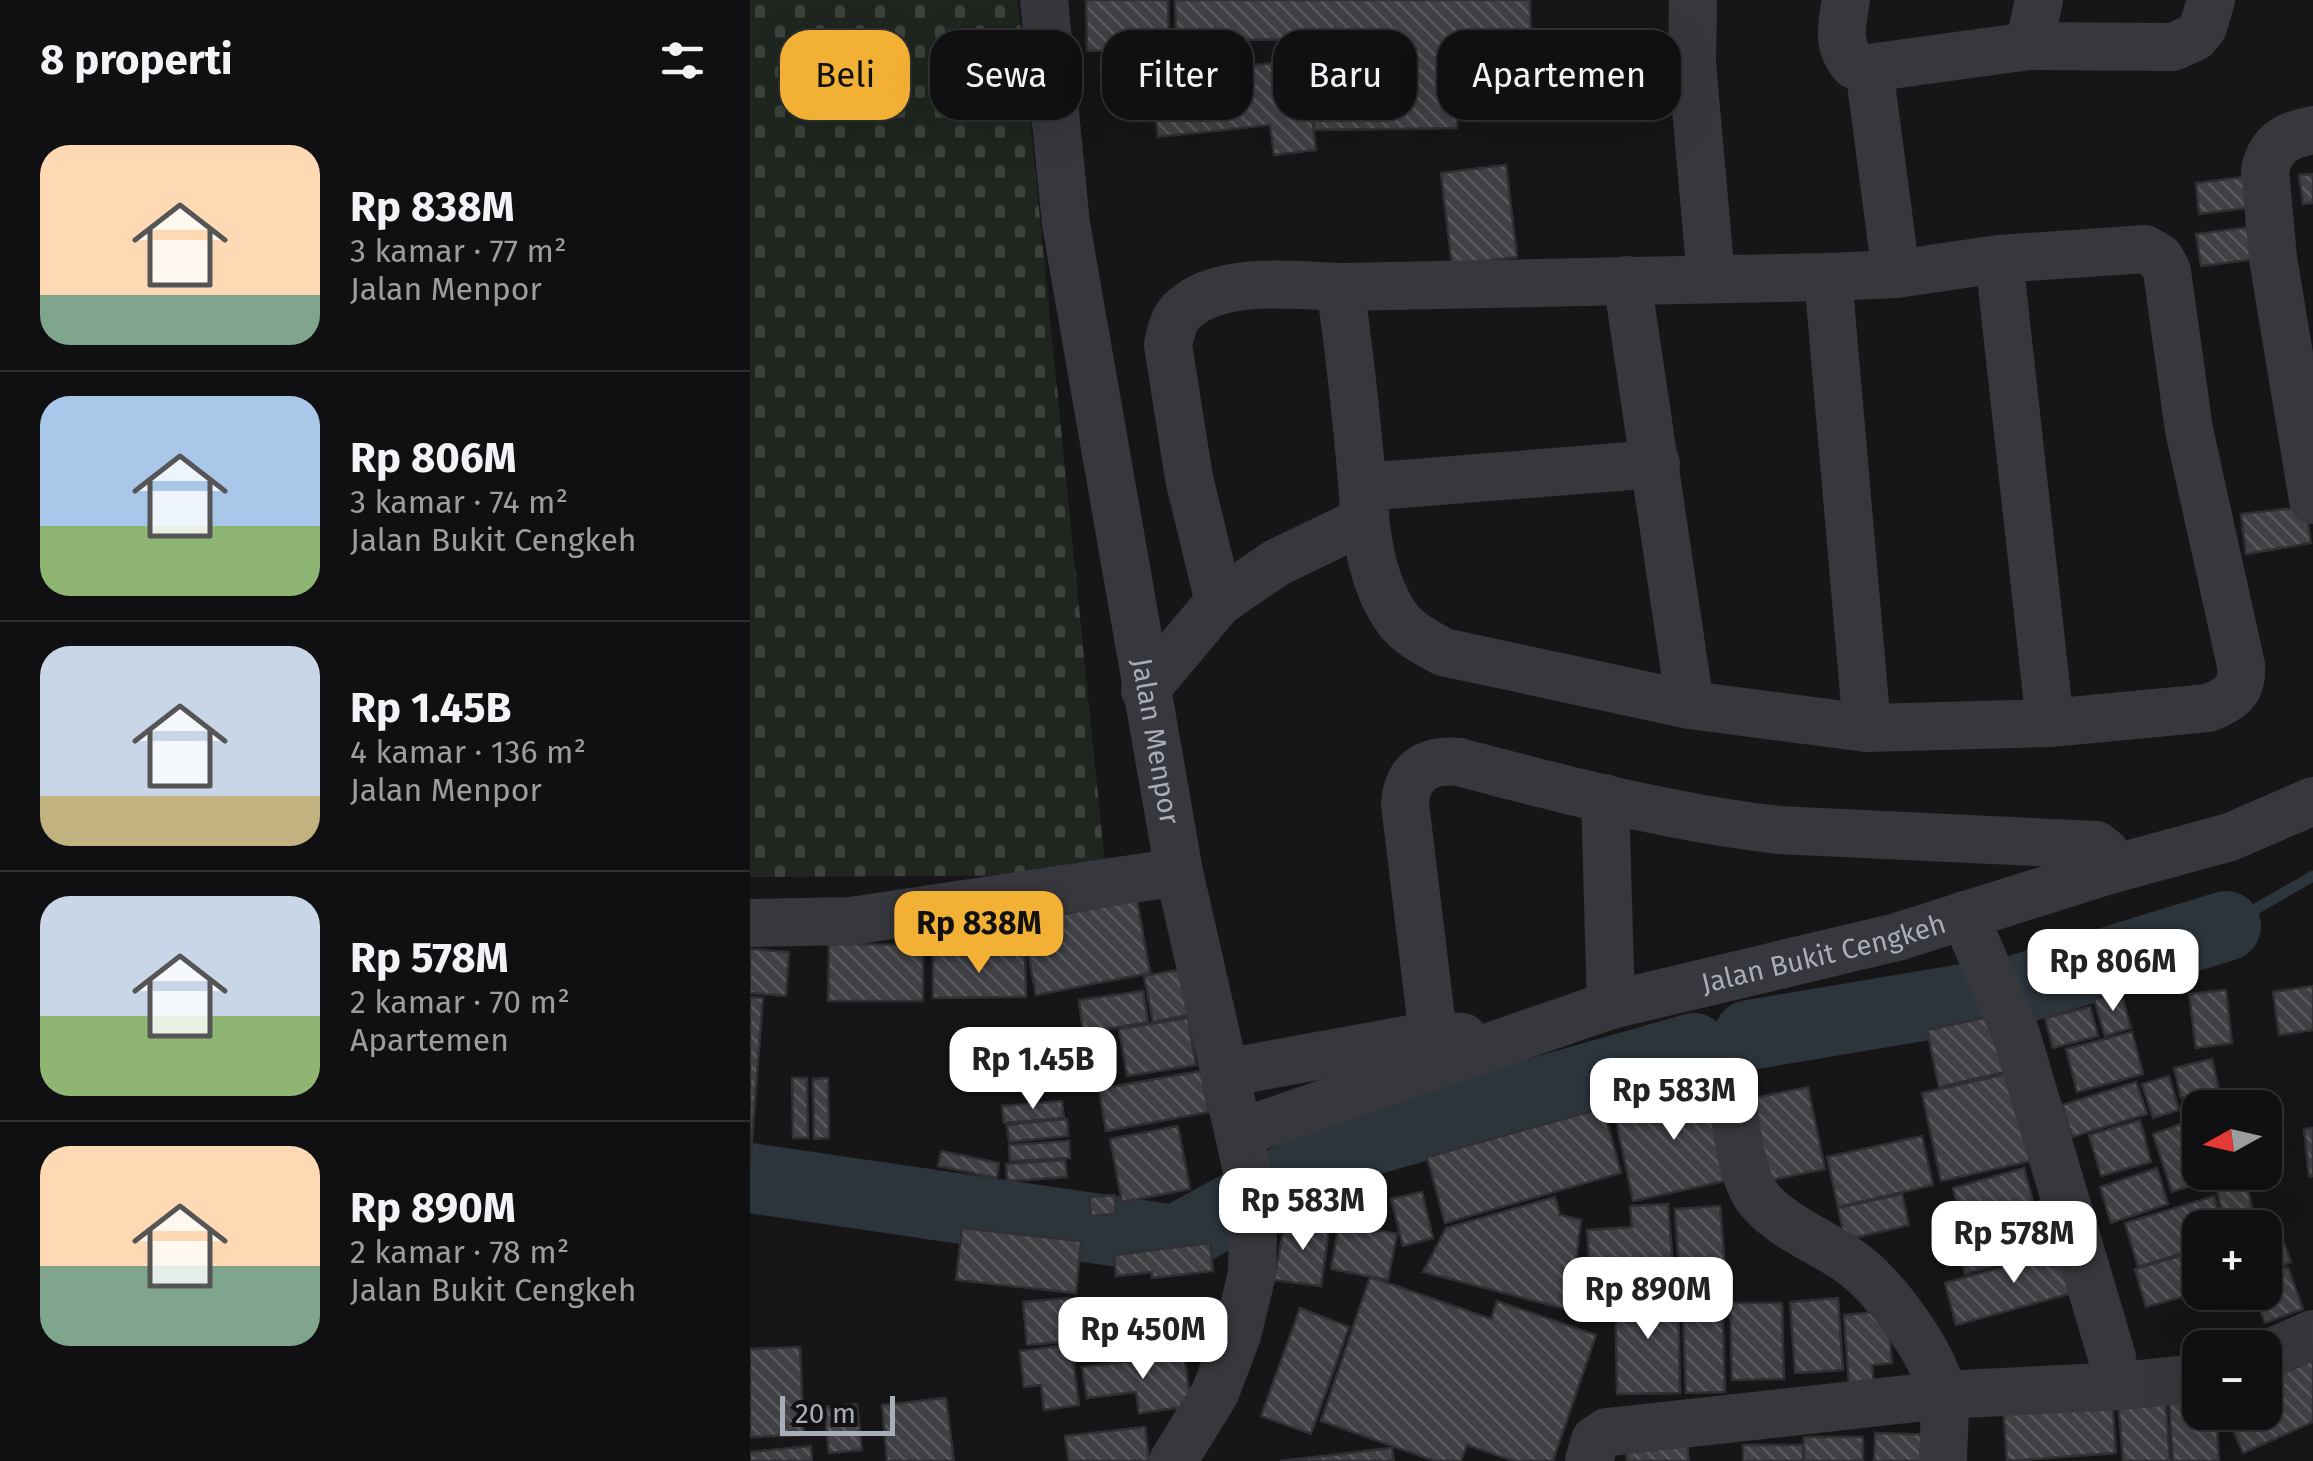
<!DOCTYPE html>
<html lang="id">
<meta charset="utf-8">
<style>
body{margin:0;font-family:"Fira Sans",sans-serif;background:#1e1e20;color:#f1f3f6;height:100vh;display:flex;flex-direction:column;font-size:38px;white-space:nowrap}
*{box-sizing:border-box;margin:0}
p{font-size:32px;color:#9c9d9f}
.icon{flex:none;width:55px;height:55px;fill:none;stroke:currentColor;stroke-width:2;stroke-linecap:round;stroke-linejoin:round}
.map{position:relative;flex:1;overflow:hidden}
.drawer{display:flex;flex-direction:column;background:#101012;width:750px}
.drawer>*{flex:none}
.top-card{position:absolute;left:30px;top:30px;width:950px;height:90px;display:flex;gap:20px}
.needle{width:65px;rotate:262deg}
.tools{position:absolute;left:1432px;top:1090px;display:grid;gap:20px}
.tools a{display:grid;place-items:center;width:100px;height:100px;border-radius:20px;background:#101012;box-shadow:0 10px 40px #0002,0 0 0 2px #303032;font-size:50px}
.scale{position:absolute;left:30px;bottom:25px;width:115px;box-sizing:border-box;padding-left:10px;border:5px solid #a8adb8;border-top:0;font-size:28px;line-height:35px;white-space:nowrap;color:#a8adb8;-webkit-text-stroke:8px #111113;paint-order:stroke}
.price{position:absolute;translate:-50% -85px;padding:0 22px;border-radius:20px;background:#fff;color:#222;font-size:32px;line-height:65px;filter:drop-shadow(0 2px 5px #0008)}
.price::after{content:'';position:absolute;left:50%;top:60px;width:30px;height:22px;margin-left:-15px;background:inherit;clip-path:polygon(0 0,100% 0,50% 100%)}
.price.selected{background:#f2b134;color:#111}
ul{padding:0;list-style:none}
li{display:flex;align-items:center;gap:30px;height:250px;padding:0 40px}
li+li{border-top:2px solid #303032}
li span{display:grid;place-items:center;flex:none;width:280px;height:200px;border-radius:30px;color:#555}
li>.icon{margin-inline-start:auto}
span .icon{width:120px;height:120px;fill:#fffc;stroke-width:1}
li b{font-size:42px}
h2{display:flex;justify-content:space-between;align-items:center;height:120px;padding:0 40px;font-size:42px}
.pill{padding:0 35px;border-radius:30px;background:#101012;box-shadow:0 10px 40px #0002,0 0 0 2px #303032;font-size:35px;line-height:90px}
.pill.selected{background:#f2b134;color:#111}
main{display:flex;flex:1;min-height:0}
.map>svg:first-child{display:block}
.cemetery{fill:url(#cemetery-stones)}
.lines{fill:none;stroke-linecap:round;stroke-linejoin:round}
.stream{stroke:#2c353c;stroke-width:11}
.river{stroke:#2c353c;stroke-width:70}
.building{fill:url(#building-back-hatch);stroke:#303034;stroke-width:2.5}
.minor{stroke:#37383d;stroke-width:48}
.labels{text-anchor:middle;stroke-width:10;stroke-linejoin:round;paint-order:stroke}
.street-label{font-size:28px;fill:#a8adb8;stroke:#111113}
</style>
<main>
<section class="drawer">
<h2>8 properti<svg class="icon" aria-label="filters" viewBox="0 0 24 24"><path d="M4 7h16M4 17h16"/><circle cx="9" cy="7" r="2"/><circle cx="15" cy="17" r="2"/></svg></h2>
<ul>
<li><span style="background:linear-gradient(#ffd9b3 75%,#7fa58c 0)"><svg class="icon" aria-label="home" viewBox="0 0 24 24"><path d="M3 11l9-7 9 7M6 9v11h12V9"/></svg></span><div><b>Rp 838M</b><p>3 kamar · 77 m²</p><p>Jalan Menpor</p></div></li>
<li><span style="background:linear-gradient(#a9c7e8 65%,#8fb573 0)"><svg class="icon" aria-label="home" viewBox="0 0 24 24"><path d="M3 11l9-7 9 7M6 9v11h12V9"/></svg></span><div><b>Rp 806M</b><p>3 kamar · 74 m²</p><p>Jalan Bukit Cengkeh</p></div></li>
<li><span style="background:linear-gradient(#c9d6e8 75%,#c2b280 0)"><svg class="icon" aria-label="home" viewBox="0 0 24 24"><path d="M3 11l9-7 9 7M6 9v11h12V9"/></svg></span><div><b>Rp 1.45B</b><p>4 kamar · 136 m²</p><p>Jalan Menpor</p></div></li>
<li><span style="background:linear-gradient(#c9d6e8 60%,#8fb573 0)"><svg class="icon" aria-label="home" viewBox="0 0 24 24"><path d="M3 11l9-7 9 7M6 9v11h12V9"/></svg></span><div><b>Rp 578M</b><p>2 kamar · 70 m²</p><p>Apartemen</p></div></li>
<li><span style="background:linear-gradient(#ffd9b3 60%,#7fa58c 0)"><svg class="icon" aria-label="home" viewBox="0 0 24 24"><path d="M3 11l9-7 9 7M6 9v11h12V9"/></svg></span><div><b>Rp 890M</b><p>2 kamar · 78 m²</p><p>Jalan Bukit Cengkeh</p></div></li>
</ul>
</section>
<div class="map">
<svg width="1563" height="1461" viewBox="0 0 1563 1461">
<defs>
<pattern id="cemetery-stones" width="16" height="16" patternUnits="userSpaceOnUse" patternTransform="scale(2.5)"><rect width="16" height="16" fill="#1e261f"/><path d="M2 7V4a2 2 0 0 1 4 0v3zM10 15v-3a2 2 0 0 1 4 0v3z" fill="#3c433d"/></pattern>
<pattern id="building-back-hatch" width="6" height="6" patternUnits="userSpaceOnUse" patternTransform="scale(2.5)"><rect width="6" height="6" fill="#404145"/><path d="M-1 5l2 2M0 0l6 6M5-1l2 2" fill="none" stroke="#595a5e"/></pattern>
</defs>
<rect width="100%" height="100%" fill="#161618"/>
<polygon class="cemetery" points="0,0 268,0 356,875 0,877"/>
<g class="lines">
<polyline class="stream" points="1476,926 1563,876"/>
<g class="river">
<polyline points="999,1035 1267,990 1476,926"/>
<polyline points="0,1178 425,1240 597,1147 944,1048"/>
</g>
</g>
<g class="building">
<polygon points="336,0 418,0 419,49 337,51"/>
<polygon points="425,0 780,0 781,40 743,40 743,55 706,56 707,128 564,130 563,39 426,41"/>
<polygon points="523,63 529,107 561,104 566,150 524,155 520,125 408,137 401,77"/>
<polygon points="756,165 767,257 702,265 691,173"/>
<polygon points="1563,174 1563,203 1553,204 1549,175"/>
<polygon points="1510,175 1513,206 1449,214 1446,183"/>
<polygon points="1509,226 1514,258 1451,266 1446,234"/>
<polygon points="1555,507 1561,543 1496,554 1491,514"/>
<polygon points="387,900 400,973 286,995 272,922"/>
<polygon points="79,944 173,945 173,1001 78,1001"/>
<polygon points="0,949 39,952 36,996 0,993"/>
<polygon points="275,953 276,997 183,998 183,955"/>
<polygon points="429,970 438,1015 403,1022 394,976"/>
<polygon points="1563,986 1563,1030 1529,1035 1523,992"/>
<polygon points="1476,990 1482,1043 1446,1048 1439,994"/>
<polygon points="393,991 398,1022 333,1033 329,1000"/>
<polygon points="1371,992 1381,1028 1355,1036 1344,999"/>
<polygon points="0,997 13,998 0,1166"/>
<polygon points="1340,1007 1348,1036 1303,1048 1295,1018"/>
<polygon points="1248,1015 1260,1071 1189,1087 1177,1030"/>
<polygon points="438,1018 446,1065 377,1076 369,1029"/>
<polygon points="1382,1032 1393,1074 1327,1092 1316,1049"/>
<polygon points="1462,1059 1469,1089 1431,1098 1424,1068"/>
<polygon points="451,1071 459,1112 356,1131 349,1089"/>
<polygon points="1266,1072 1285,1160 1191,1181 1172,1093"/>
<polygon points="1419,1076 1429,1110 1403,1118 1392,1084"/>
<polygon points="42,1078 57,1078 58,1138 43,1138"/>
<polygon points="78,1078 79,1138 64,1139 63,1079"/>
<polygon points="1386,1082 1397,1114 1322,1137 1312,1105"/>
<polygon points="964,1084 984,1179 883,1201 863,1106"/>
<polygon points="1058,1087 1075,1169 1006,1183 989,1101"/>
<polygon points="312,1101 314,1118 254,1123 252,1106"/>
<polygon points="853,1108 871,1173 695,1223 677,1157"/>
<polygon points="317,1119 318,1136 259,1142 257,1125"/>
<polygon points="1390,1120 1401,1162 1351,1176 1339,1135"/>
<polygon points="1433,1123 1453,1182 1422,1192 1403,1134"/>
<polygon points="428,1126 440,1189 372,1202 360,1139"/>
<polygon points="1563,1128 1563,1176 1559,1177 1554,1129"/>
<polygon points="1172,1136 1183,1185 1088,1207 1077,1157"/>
<polygon points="319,1141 320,1158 260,1161 259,1145"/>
<polygon points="191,1151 249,1163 247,1178 188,1166"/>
<polygon points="315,1160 317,1177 257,1181 256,1164"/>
<polygon points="1274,1168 1283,1201 1212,1221 1203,1188"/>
<polygon points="1407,1168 1418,1204 1361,1223 1350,1187"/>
<polygon points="1463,1172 1494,1172 1506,1226 1475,1228"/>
<polygon points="672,1192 683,1238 653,1246 641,1199"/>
<polygon points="1152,1194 1159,1225 1095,1240 1088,1208"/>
<polygon points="365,1195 366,1214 341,1216 339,1197"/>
<polygon points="1464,1196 1473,1228 1450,1228 1450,1248 1388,1267 1375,1223"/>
<polygon points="805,1197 810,1215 831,1220 820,1310 673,1272 696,1228"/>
<polygon points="1302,1198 1316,1245 1215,1274 1202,1226"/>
<polygon points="918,1204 924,1280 841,1286 837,1230 882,1227 880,1206"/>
<polygon points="970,1206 976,1280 930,1283 925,1209"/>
<polygon points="535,1221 580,1223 571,1286 524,1280"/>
<polygon points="589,1223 647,1234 638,1280 581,1269"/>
<polygon points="1527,1225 1541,1262 1515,1272 1515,1230"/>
<polygon points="212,1228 331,1241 326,1293 206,1280"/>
<polygon points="460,1243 463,1271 402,1278 402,1272 366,1276 364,1255"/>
<polygon points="1322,1248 1333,1290 1206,1325 1195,1283"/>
<polygon points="1450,1250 1450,1292 1396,1307 1385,1269"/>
<polygon points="1538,1267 1553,1309 1515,1323 1504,1292 1515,1292 1515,1275"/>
<polygon points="620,1277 741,1319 747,1301 846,1335 803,1461 764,1461 717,1445 711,1461 685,1461 571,1421"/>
<polygon points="972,1287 975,1392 936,1393 932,1288"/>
<polygon points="928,1289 930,1393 867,1394 865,1291"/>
<polygon points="320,1298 323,1341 277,1345 273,1302"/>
<polygon points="1088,1298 1093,1370 1045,1373 1040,1302"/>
<polygon points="980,1303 1032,1303 1034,1379 982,1380"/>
<polygon points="550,1308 599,1327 561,1434 511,1416"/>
<polygon points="411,1310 415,1345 371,1351 366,1316"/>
<polygon points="1137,1311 1142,1363 1122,1365 1125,1398 1100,1400 1094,1315"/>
<polygon points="321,1345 329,1405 294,1410 291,1385 274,1387 270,1351"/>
<polygon points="50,1347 54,1435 0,1437 0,1349"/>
<polygon points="434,1354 441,1406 389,1413 386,1392 337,1398 332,1367"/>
<polygon points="1563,1360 1563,1422 1493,1453 1475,1412 1515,1412 1515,1381"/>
<polygon points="1415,1394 1420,1461 1373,1461 1368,1398"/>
<polygon points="1362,1397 1366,1453 1257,1461 1253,1405"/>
<polygon points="1450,1397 1450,1412 1466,1412 1469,1461 1423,1461 1419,1399"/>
<polygon points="196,1398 204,1461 137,1461 132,1405"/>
<polygon points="107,1404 112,1450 79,1453 74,1407"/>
<polygon points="395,1427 399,1461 319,1461 315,1436"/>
<polygon points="1125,1433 1189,1435 1188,1461 1124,1461"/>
<polygon points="936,1436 939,1461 877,1461 875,1442"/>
<rect x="1054" y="1437" width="59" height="24"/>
<rect x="993" y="1445" width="60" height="16"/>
<polygon points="61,1446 62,1461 0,1461 0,1452"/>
<polygon points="642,1448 644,1461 530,1461"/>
</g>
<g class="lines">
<g class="minor">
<path id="s1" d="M294 0 316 224 429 872 496 1166 503 1235 502 1274 487 1335 465 1393 423 1461"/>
<polyline points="943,0 942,63 961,278"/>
<path d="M1096 0C1092 25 1086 44 1104 65L1119 68 1279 46 1423 47 1445 37 1453 27 1461 0"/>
<polyline points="1279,46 1289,0"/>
<polyline points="1119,68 1146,274"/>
<path d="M1563 130C1537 135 1521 143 1515 170L1523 258 1563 500"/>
<polyline points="1249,259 1300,723"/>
<polyline points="1078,277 1117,728"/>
<polyline points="877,280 940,705"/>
<polyline points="613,487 906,464"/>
<path d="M469 602 439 478 418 345C421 332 423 318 434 309 470 276 545 285 590 287L1078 277 1146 274 1249 259 1395 249 1410 258 1417 271 1439 430 1491 665C1493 691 1481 699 1458 708L1300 723 1117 728 940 705 693 652C678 643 660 635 649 621 613 573 615 506 609 449 604 395 598 341 590 287"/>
<polyline points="395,690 469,602 526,563 615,520"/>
<polyline points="855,798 861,1005"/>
<polyline points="1214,915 1266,1034 1362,1357"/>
<polyline points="0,923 101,921 429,872"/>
<path d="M683 1035 655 804C657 771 677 759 709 762 814 790 919 817 1028 830L1346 845 1355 852 1359 870"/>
<polyline points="474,1073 683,1035 713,1037"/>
<path d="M979 1080C985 1111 989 1173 1008 1198 1028 1224 1067 1240 1095 1258 1133 1283 1181 1349 1192 1392 1197 1413 1193 1440 1193 1461"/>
<path id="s2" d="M489 1133 861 1005 1147 937 1359 870 1480 837 1563 801"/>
<polyline points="1515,1355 1563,1334"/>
<polyline points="839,1461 845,1440 857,1432 868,1431 1193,1395 1371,1386 1450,1378"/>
</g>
</g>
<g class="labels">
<g class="street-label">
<text dy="10" stroke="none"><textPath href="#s1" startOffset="750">Jalan Menpor</textPath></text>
<text dy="10" stroke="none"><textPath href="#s2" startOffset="612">Jalan Bukit Cengkeh</textPath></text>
</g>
</g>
</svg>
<div class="tools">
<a><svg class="needle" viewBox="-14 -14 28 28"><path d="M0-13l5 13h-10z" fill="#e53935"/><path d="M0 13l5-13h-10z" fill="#9c9d9f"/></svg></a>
<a>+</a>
<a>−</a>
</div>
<div class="scale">20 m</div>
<b class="price selected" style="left:229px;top:976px">Rp 838M</b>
<b class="price" style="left:1363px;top:1014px">Rp 806M</b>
<b class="price" style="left:283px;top:1112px">Rp 1.45B</b>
<b class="price" style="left:924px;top:1143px">Rp 583M</b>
<b class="price" style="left:553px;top:1253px">Rp 583M</b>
<b class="price" style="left:1264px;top:1286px">Rp 578M</b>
<b class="price" style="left:898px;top:1342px">Rp 890M</b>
<b class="price" style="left:393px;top:1382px">Rp 450M</b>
<div class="top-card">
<a class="pill selected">Beli</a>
<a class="pill">Sewa</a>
<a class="pill">Filter</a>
<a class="pill">Baru</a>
<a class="pill">Apartemen</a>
</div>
</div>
</main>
